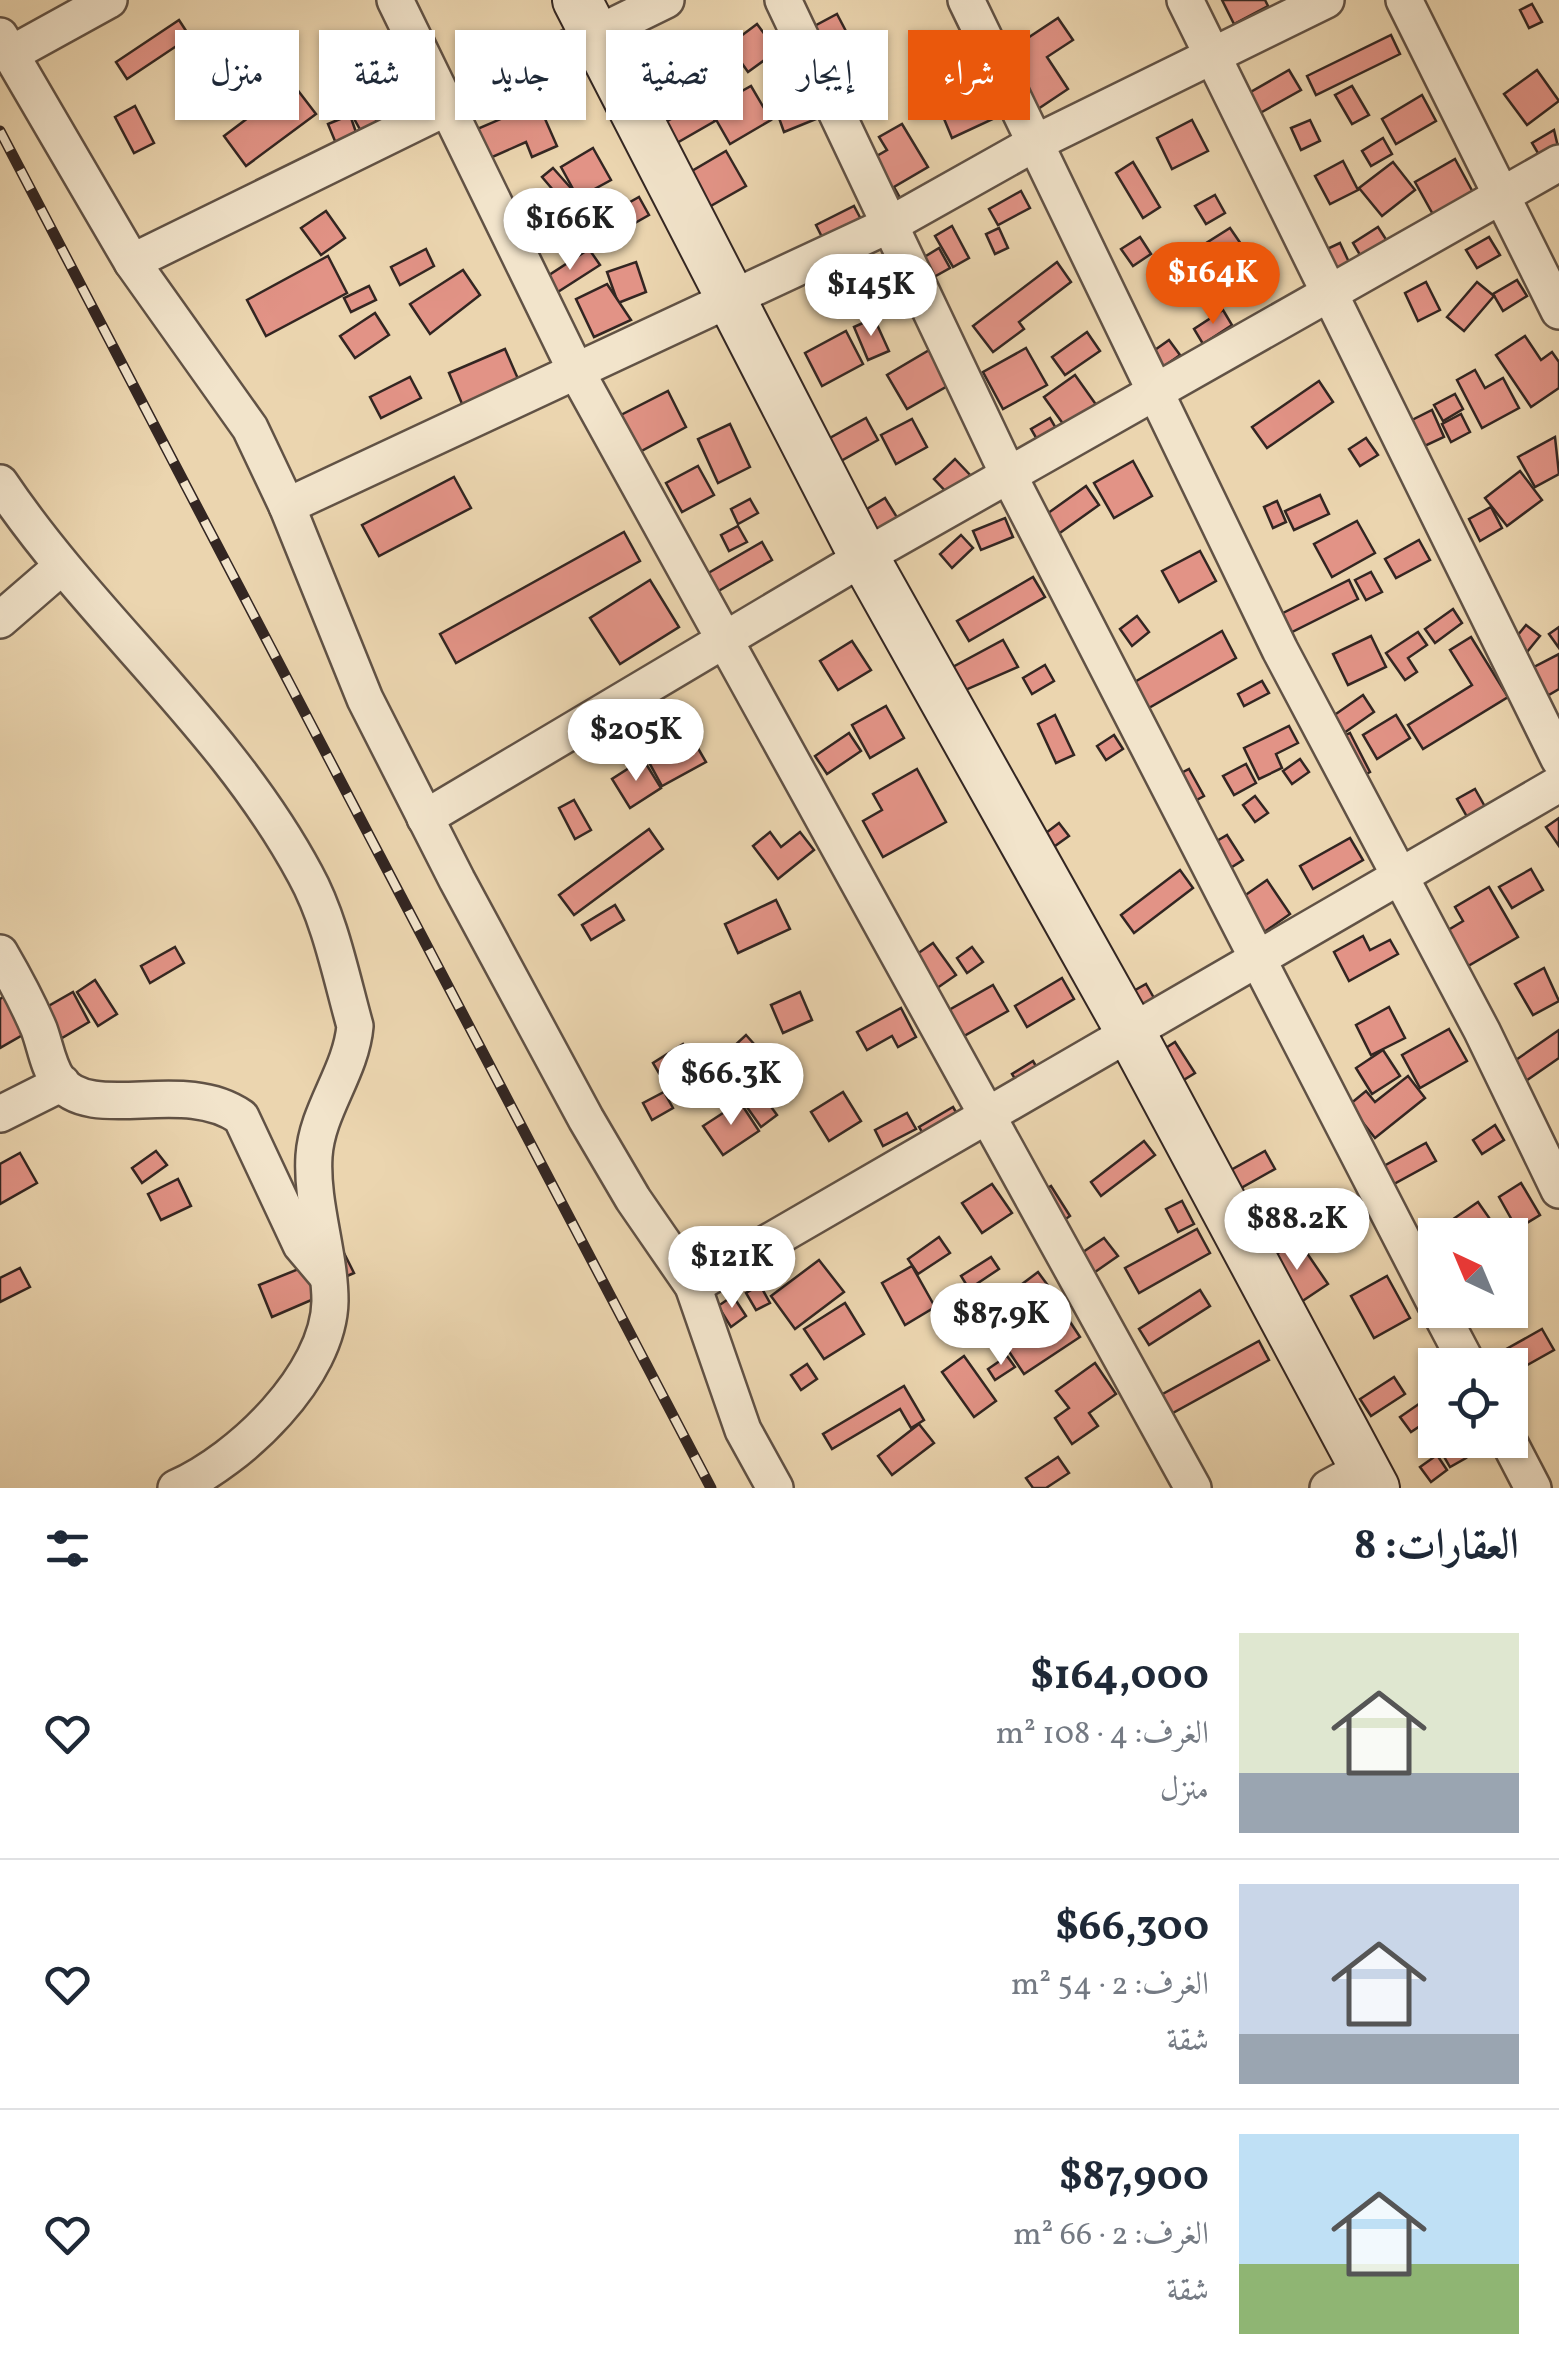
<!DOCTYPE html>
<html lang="ar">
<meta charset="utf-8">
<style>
body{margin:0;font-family:Vollkorn,Amiri,serif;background:#f6f6f7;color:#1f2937;direction:rtl;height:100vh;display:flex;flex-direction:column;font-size:38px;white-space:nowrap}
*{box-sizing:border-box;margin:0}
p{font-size:32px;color:#747a83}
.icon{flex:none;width:55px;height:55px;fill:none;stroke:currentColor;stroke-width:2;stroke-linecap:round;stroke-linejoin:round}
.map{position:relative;height:1488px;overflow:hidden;direction:ltr}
.drawer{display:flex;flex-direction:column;background:#fff;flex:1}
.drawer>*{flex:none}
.top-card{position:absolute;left:30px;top:30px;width:1000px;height:90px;direction:rtl;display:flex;gap:20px}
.needle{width:65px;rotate:316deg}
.controls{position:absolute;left:1418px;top:1218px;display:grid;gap:20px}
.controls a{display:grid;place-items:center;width:110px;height:110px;border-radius:0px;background:#fff;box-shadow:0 2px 8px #0004;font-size:50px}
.price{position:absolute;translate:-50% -85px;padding:0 22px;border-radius:35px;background:#fff;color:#222;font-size:32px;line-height:65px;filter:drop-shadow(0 2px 5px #0008)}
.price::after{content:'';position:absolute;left:50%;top:60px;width:30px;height:22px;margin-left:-15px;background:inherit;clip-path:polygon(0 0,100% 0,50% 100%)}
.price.current{background:#ea580c;color:#fff}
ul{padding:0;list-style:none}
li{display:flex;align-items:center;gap:30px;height:250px;padding:0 40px}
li+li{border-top:2px solid #e0e1e3}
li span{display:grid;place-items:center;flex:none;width:280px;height:200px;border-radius:0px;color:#555}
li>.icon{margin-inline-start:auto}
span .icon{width:120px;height:120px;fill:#fffc;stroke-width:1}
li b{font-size:42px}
h2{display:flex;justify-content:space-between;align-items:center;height:120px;padding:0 40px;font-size:42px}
.chip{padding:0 35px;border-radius:0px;background:#fff;box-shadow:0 2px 8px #0004;font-size:35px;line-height:90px}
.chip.current{background:#ea580c;color:#fff}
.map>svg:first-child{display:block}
.building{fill:#e29386;stroke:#332622;stroke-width:2.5}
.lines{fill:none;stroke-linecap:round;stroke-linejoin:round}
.street-casing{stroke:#615245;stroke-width:40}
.secondary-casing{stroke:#332622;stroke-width:52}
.street{stroke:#f2e4cb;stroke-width:35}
.secondary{stroke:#f2e4cb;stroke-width:48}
.rail-casing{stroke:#332622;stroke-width:11}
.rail{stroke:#f2e4cb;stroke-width:8;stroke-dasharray:22;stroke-linecap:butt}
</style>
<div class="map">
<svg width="1559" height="1488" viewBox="0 0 1559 1488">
<rect width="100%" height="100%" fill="#ebd5af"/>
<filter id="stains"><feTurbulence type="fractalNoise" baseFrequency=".002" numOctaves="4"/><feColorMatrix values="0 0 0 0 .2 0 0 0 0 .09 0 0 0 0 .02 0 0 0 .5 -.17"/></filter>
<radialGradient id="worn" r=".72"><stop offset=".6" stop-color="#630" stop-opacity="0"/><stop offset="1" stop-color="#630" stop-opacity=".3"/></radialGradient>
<g class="building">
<polygon points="1222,0 1265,0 1268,6 1234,24"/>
<polygon points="1532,4 1542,22 1529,28 1520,10"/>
<polygon points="837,14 849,37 819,53 807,30"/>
<polygon points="1058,18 1073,40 1047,57 1068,89 1035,111 999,57"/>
<polygon points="179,20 190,37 127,79 116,62"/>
<polygon points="757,24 777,51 748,72 729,45"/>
<polygon points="1391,35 1400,54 1316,95 1307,76"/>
<polygon points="836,59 847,75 829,88 818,72"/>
<polygon points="1289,70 1301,90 1253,117 1242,97"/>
<polygon points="1537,70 1559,101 1527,125 1504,94"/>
<polygon points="379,83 392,103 378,113 364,93"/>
<polygon points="293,84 316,114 246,166 224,136"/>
<polygon points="751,86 771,120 730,144 710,109"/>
<polygon points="1352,86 1369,115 1352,124 1335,95"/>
<polygon points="408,93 422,119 408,128 393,102"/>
<polygon points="1422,95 1436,121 1396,144 1382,119"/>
<polygon points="983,96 993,119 952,138 942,114"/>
<polygon points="703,101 715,121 675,144 664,123"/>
<polygon points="538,103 557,146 532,157 526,142 481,162 468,133"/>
<polygon points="135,106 154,143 134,153 115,117"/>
<polygon points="368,106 378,123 362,133 352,115"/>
<polygon points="811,106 816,119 784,132 779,118"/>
<polygon points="350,115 358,138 337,146 328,124"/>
<polygon points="1192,120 1208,151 1172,169 1157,138"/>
<polygon points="1310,120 1320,141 1301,150 1291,128"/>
<polygon points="902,124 928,167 894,187 903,203 888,212 861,165 887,150 879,137"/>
<polygon points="1554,130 1559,151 1542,160 1532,143"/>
<polygon points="1383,138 1392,154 1371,166 1362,151"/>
<polygon points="593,148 611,180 578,198 561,167"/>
<polygon points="726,151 746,186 700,212 680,178"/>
<polygon points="1455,159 1475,196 1435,218 1415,182"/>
<polygon points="1343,161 1358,190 1330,204 1315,176"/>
<polygon points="1133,162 1160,207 1143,218 1116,173"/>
<polygon points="1393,162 1415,190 1382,216 1359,188"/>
<polygon points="553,168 577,195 565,204 542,177"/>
<polygon points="1021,191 1030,208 998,225 989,209"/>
<polygon points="1215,195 1225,213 1206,224 1195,206"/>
<polygon points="639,197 649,215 626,228 616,210"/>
<polygon points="854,206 863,223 825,243 816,225"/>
<polygon points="326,211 345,238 321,255 301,228"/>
<polygon points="952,226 969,258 953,267 935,236"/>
<polygon points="1378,227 1389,244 1363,260 1353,243"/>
<polygon points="999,228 1008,248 995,254 986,234"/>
<polygon points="1230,228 1243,247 1196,277 1184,257"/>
<polygon points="1140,237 1151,254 1133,266 1121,249"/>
<polygon points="1489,237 1500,255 1477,268 1466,250"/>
<polygon points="1340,243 1355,275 1331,285 1316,254"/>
<polygon points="939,248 950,268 932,278 921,259"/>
<polygon points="426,249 434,266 400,285 391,267"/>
<polygon points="589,249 600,265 550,297 540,281"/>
<polygon points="328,256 347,293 266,336 247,300"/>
<polygon points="636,262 646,292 618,303 607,272"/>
<polygon points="1057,262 1071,282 1019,322 1024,329 993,352 973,326"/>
<polygon points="1267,266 1276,281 1259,293 1248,278"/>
<polygon points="463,270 480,295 430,334 410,304"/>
<polygon points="1234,272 1246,292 1225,304 1214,284"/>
<polygon points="1517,280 1527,296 1503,311 1493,294"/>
<polygon points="1426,282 1440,310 1418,321 1405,293"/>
<polygon points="1477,282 1494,296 1464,331 1447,317"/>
<polygon points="607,284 631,320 594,337 576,299"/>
<polygon points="369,286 376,300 351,312 344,298"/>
<polygon points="1223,310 1232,325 1203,344 1194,329"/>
<polygon points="375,313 389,335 355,358 340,336"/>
<polygon points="874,318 889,351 868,360 854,327"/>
<polygon points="846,331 863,364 822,386 805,353"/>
<polygon points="1087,332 1100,351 1065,375 1052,357"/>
<polygon points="1525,336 1541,360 1552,352 1559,362 1559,388 1531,407 1496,355"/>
<polygon points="1169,340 1180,355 1163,367 1152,352"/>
<polygon points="1026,348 1047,385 1003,409 983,372"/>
<polygon points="505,349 519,381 463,406 449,373"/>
<polygon points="931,349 951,384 907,409 887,375"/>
<polygon points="1475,370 1485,388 1503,378 1519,408 1482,428 1457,380"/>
<polygon points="1075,375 1097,406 1066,428 1044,397"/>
<polygon points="410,377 421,398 381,418 370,397"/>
<polygon points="1319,381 1333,402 1267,448 1252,427"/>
<polygon points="668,391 686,427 634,455 615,418"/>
<polygon points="1455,394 1463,409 1443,421 1434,405"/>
<polygon points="1432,410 1444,437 1416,450 1404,424"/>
<polygon points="1461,414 1470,432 1451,442 1442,424"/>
<polygon points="866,418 878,440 832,466 819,444"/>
<polygon points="1050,418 1061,437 1042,448 1031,429"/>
<polygon points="912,419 927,447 896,464 881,435"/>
<polygon points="730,424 750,467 718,483 698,439"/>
<polygon points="1555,437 1559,474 1535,487 1518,457"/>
<polygon points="1366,438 1378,455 1360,466 1349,449"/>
<polygon points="955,459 972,477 951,497 934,479"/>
<polygon points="1133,461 1152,496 1114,518 1094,483"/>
<polygon points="698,466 714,495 682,512 666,483"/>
<polygon points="1520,471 1542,500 1507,526 1485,498"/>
<polygon points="454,477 471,508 379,556 362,525"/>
<polygon points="1086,486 1099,505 1057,535 1044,516"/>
<polygon points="1320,495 1329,514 1294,530 1285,511"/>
<polygon points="885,498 903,527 875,544 857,515"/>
<polygon points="750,499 758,513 738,524 731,509"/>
<polygon points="1277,501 1286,522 1273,528 1264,507"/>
<polygon points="1491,507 1502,528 1480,541 1469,519"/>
<polygon points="1005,518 1013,537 981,550 973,531"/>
<polygon points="1357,521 1375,553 1332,577 1314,544"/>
<polygon points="738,526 747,542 729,551 721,535"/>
<polygon points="624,532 640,561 456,663 440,634"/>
<polygon points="961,535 973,548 952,568 940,554"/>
<polygon points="1419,540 1430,560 1396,578 1385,559"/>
<polygon points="762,542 772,560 708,597 698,579"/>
<polygon points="1200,551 1216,581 1179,602 1162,571"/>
<polygon points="1371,572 1382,592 1366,600 1355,580"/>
<polygon points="1033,577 1045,597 969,641 957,621"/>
<polygon points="650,580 679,627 620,664 590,618"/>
<polygon points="1349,580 1358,599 1290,633 1281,614"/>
<polygon points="1453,609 1462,623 1435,643 1425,629"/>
<polygon points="1137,616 1149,632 1132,646 1120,629"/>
<polygon points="1526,625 1540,636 1527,652 1513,641"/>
<polygon points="1559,627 1559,648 1549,634"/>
<polygon points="1222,631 1236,658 1147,709 1133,683"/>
<polygon points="1418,632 1427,645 1408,658 1417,672 1405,680 1386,653"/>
<polygon points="1371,636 1386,667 1348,685 1333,654"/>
<polygon points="1471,637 1508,697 1423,749 1408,725 1472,685 1450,650"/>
<polygon points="1003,640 1018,667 961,692 949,669"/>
<polygon points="852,641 871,670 838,690 820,661"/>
<polygon points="1559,654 1559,689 1547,696 1532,668"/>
<polygon points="1045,665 1054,681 1032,694 1023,678"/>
<polygon points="1262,681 1269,693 1244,706 1238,694"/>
<polygon points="1363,695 1374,712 1344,733 1333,716"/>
<polygon points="886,706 904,738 870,758 852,725"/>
<polygon points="1055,715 1074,755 1056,763 1038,724"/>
<polygon points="1396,715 1410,738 1377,759 1363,735"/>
<polygon points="1289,726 1298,743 1276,754 1282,768 1259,779 1244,748"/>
<polygon points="688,731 706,762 662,786 645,755"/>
<polygon points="849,733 861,751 827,774 815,756"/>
<polygon points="1350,733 1370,772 1351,782 1332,742"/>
<polygon points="1114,735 1123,749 1106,760 1097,746"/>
<polygon points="643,759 661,788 630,808 612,779"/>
<polygon points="1300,759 1309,772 1292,784 1283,771"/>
<polygon points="1246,764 1256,783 1234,795 1223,776"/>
<polygon points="917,769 946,822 883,857 863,821 882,810 873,794"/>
<polygon points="1189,769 1204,796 1180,809 1166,781"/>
<polygon points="1475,789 1488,812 1470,822 1457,799"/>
<polygon points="1255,796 1268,813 1255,822 1243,805"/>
<polygon points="574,800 591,830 575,839 559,808"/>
<polygon points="1559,818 1559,846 1546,827"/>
<polygon points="1059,823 1069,836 1048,851 1038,839"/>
<polygon points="649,829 663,849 574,915 559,895"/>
<polygon points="770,832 781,847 800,832 814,850 778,879 753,846"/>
<polygon points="1227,835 1243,860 1216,877 1200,851"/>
<polygon points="1350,838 1363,860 1313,889 1300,866"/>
<polygon points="1531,869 1543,890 1512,908 1499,887"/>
<polygon points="1180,870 1193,888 1134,933 1121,915"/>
<polygon points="1267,880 1290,914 1250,942 1227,908"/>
<polygon points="1489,887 1518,937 1456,973 1435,938 1463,921 1455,907"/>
<polygon points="776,900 790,929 738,953 725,924"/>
<polygon points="615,905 624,920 591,940 582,925"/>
<polygon points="1363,936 1370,950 1390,940 1398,954 1349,981 1334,952"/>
<polygon points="933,943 956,975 927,995 904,963"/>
<polygon points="175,947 184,963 150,983 141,966"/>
<polygon points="972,947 983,962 967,973 957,958"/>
<polygon points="1544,968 1559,1001 1533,1015 1515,984"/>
<polygon points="1062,978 1074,999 1027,1027 1015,1006"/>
<polygon points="95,980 117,1014 98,1026 77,992"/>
<polygon points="1146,984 1162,1012 1139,1025 1123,997"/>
<polygon points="993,985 1008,1011 957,1040 942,1014"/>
<polygon points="12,992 33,1029 0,1048 0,999"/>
<polygon points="73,992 89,1022 62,1038 45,1008"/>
<polygon points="800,992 812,1020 783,1033 771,1005"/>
<polygon points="1389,1007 1405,1038 1371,1055 1356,1025"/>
<polygon points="901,1008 916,1037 898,1047 892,1036 867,1050 857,1032"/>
<polygon points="1449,1029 1467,1061 1420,1088 1402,1055"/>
<polygon points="1559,1030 1559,1058 1523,1083 1510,1064"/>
<polygon points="746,1035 763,1054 736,1079 719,1060"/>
<polygon points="1175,1042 1195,1073 1177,1084 1158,1053"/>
<polygon points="683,1044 697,1069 667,1087 653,1063"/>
<polygon points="1383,1050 1400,1076 1372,1094 1356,1068"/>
<polygon points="1033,1061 1044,1080 1023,1092 1012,1074"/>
<polygon points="1408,1076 1425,1098 1375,1138 1349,1105 1366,1091 1375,1102"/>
<polygon points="758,1089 777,1115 761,1127 742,1100"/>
<polygon points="664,1092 673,1108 652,1120 643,1103"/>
<polygon points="843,1092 861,1121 829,1141 811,1112"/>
<polygon points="740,1102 759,1131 723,1155 703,1126"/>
<polygon points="953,1107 963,1124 930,1145 919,1127"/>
<polygon points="907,1113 916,1129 883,1146 875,1130"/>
<polygon points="1495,1125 1504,1140 1482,1154 1473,1140"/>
<polygon points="1144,1141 1155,1155 1101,1196 1091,1182"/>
<polygon points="1426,1143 1436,1161 1392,1185 1382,1167"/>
<polygon points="156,1151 167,1165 142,1183 132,1168"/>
<polygon points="1265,1151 1275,1169 1241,1188 1231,1170"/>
<polygon points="20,1153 37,1183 0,1204 0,1164"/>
<polygon points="178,1179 191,1206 161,1220 148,1194"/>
<polygon points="1521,1183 1540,1215 1517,1229 1499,1197"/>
<polygon points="992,1184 1012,1213 982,1233 962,1203"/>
<polygon points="1051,1186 1070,1216 1054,1227 1035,1196"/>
<polygon points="1322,1193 1332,1210 1314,1220 1304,1202"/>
<polygon points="1182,1201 1194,1224 1178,1232 1166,1209"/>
<polygon points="1478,1202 1499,1232 1435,1235 1435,1276 1414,1246"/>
<polygon points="1197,1229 1210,1253 1139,1293 1125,1268"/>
<polygon points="737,1233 749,1253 727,1266 714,1246"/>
<polygon points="939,1237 950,1253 918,1274 908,1259"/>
<polygon points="1104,1238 1118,1256 1085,1279 1071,1260"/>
<polygon points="1298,1240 1328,1284 1295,1306 1266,1261"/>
<polygon points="340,1245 354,1273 340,1279"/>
<polygon points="991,1257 999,1269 969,1289 961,1276"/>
<polygon points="819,1260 844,1292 795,1329 771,1296"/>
<polygon points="311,1264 323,1295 272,1317 259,1285"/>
<polygon points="912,1266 935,1307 905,1325 882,1283"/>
<polygon points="20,1268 30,1287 0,1302 0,1278"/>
<polygon points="1038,1272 1052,1291 1024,1314 1009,1294"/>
<polygon points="1387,1276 1410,1318 1374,1338 1351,1296"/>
<polygon points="760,1285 770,1303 756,1310 746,1293"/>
<polygon points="1200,1290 1210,1306 1149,1345 1139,1329"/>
<polygon points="733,1296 746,1316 731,1327 718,1306"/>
<polygon points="845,1303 864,1334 824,1359 804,1329"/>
<polygon points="1059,1305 1080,1337 1024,1374 1002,1341"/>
<polygon points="1455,1310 1490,1310 1453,1330"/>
<polygon points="1542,1329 1554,1350 1513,1373 1501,1352"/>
<polygon points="1259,1341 1269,1360 1160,1420 1150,1401"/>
<polygon points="964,1356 996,1401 974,1417 942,1372"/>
<polygon points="1007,1356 1015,1367 995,1380 988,1369"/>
<polygon points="1095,1363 1116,1394 1089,1413 1098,1426 1072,1444 1055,1418 1069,1408 1056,1391"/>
<polygon points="807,1364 817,1379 801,1390 791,1375"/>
<polygon points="1394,1377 1405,1394 1371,1416 1360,1399"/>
<polygon points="904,1386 924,1420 911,1428 900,1409 832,1449 823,1434"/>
<polygon points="1429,1397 1435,1416 1411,1432 1400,1417"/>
<polygon points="919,1424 934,1443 892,1475 878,1456"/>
<polygon points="1434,1439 1456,1440 1466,1458 1450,1467"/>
<polygon points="1437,1455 1447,1470 1431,1482 1420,1467"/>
<polygon points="1058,1457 1069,1473 1046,1488 1033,1488 1026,1478"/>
</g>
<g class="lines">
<defs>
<g id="street">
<polyline points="395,0 575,369 1193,1488"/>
<polyline points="783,0 1008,474 1435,1303"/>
<polyline points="966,0 1280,650 1482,1031 1559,1190"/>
<polyline points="1185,0 1559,759"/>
<polyline points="1404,0 1559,311"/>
<polyline points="0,36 132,262 250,428 287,506 365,699 457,880 586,1119 633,1199 693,1286 743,1430 775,1488"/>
<polyline points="11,54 109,0"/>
<polyline points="132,262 666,0"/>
<path d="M0 483C93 621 226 727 305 874 330 919 341 976 355 1026 351 1072 317 1110 314 1156 311 1204 330 1253 330 1301 329 1375 240 1460 176 1488"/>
<polyline points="287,506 891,224 1037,142 1326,0"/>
<polyline points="0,620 60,568"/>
<polyline points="425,818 864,557 1559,163"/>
<path d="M0 953C14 977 28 1003 39 1029 45 1045 48 1066 58 1080 92 1125 182 1076 241 1117L301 1245 328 1277"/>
<polyline points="0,1114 62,1083"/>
<polyline points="693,1286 1559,784"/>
<polyline points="1439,1310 1468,1365"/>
<polyline points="1508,1440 1533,1488"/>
<polyline points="1328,1488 1363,1469"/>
</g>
<polyline id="secondary" points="577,0 864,557 1131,1033 1375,1488"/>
</defs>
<use href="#street" class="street-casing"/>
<use href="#secondary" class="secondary-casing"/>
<use href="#street" class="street"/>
<use href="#secondary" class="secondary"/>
<defs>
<polyline id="rail" points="0,131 711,1488"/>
</defs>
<use href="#rail" class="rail-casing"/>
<use href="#rail" class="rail"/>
</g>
<rect width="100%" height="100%" filter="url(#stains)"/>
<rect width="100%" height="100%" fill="url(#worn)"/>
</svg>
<div class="controls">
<a><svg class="needle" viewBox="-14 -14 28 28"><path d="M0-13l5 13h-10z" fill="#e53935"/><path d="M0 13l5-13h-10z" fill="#747a83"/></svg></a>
<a><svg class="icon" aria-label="locate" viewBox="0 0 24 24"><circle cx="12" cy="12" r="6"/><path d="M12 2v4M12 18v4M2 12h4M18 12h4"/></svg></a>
</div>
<b class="price" style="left:570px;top:273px">$166K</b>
<b class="price current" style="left:1213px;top:327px">$164K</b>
<b class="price" style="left:871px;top:339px">$145K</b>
<b class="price" style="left:636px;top:784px">$205K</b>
<b class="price" style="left:731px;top:1128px">$66.3K</b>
<b class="price" style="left:1297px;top:1273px">$88.2K</b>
<b class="price" style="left:732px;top:1311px">$121K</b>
<b class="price" style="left:1001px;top:1368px">$87.9K</b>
<div class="top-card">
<a class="chip current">شراء</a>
<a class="chip">إيجار</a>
<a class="chip">تصفية</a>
<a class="chip">جديد</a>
<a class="chip">شقة</a>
<a class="chip">منزل</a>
</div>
</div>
<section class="drawer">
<h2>العقارات: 8<svg class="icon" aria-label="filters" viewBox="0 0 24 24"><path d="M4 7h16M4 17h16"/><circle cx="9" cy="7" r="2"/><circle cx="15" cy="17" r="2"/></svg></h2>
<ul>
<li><span style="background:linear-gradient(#dfe7d0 70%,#9aa5b1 0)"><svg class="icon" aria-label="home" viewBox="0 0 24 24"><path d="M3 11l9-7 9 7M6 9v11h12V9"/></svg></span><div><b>$164,000</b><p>الغرف: 4 · 108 m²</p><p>منزل</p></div><svg class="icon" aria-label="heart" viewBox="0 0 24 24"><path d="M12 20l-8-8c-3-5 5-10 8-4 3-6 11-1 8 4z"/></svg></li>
<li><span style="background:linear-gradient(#c9d6e8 75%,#9aa5b1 0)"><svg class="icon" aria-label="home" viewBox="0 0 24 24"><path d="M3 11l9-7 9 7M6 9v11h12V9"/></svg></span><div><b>$66,300</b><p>الغرف: 2 · 54 m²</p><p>شقة</p></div><svg class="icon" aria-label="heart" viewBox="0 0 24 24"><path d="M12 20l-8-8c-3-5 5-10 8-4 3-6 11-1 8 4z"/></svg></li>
<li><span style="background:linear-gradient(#bfe0f5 65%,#8fb573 0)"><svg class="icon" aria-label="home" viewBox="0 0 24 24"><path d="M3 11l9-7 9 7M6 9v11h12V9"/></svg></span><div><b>$87,900</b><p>الغرف: 2 · 66 m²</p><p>شقة</p></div><svg class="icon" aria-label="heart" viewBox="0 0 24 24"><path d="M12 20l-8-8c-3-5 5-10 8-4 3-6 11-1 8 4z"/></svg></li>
</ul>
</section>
